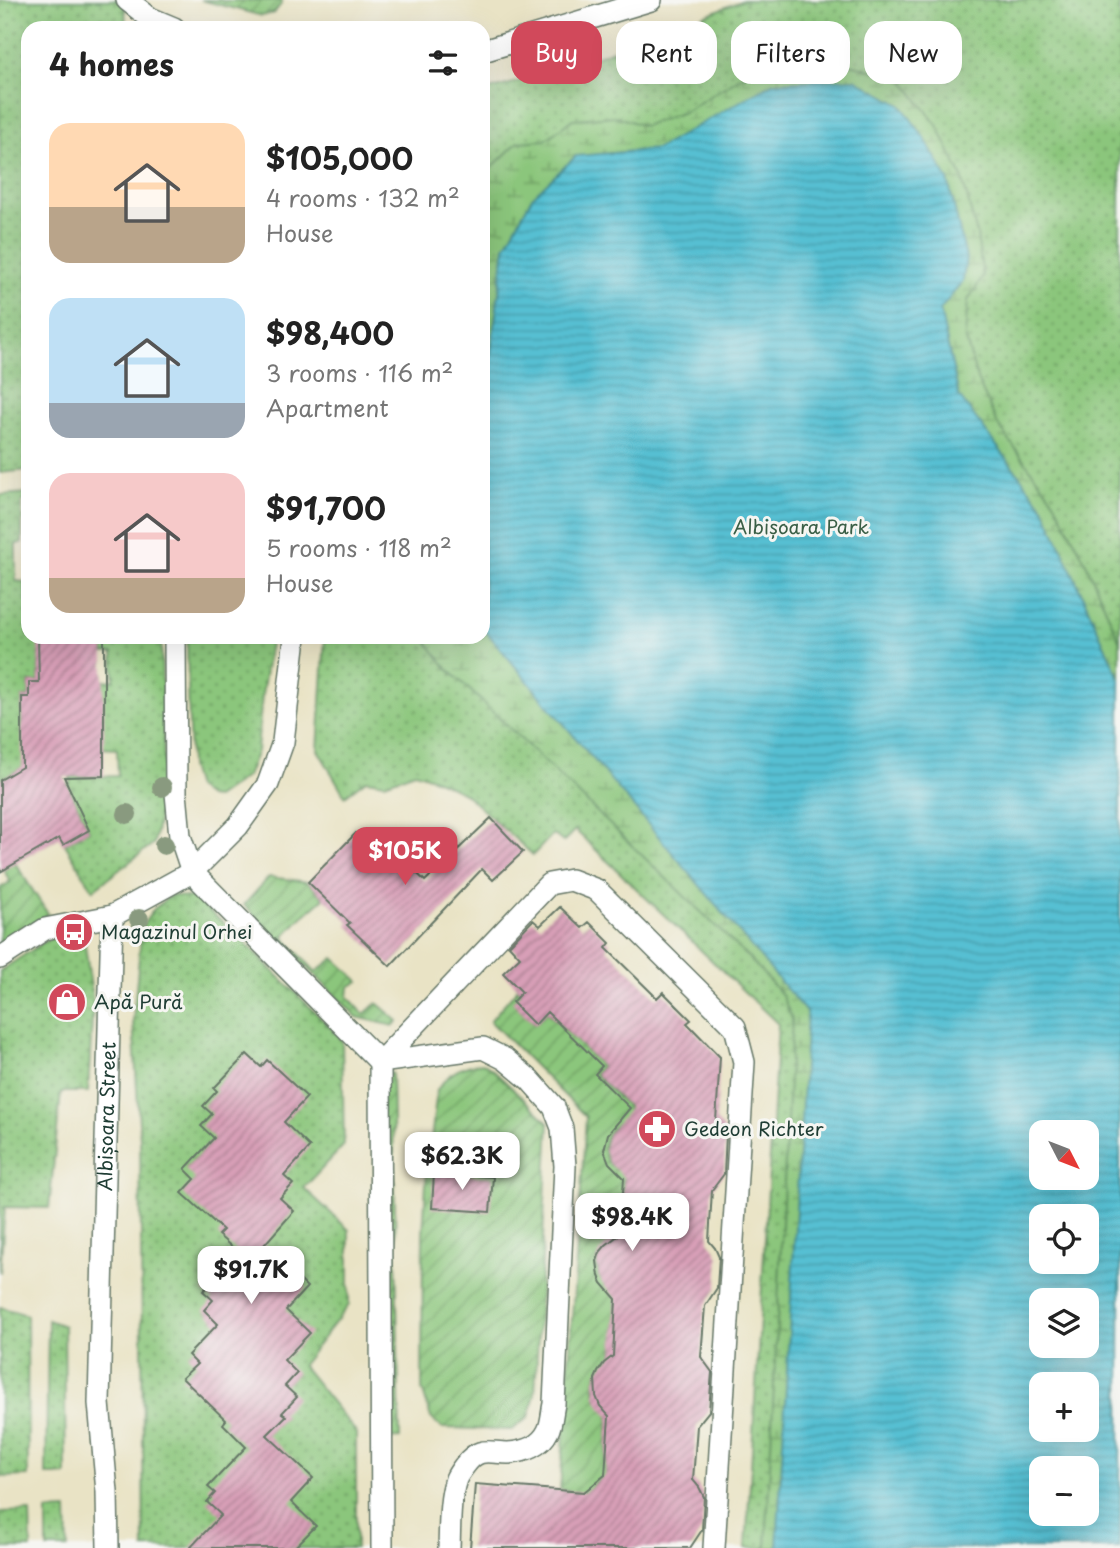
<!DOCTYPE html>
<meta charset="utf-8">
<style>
body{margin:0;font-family:"Playpen Sans",sans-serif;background:#f2f2f2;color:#222;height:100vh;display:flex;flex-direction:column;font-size:26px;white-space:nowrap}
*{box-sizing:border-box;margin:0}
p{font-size:23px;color:#767676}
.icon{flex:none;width:38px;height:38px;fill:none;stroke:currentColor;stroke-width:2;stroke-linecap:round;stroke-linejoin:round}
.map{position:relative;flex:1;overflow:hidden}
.sheet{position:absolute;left:21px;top:21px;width:469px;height:623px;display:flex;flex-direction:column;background:#fff;border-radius:21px;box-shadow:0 7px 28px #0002}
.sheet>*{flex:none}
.hud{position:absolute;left:511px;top:21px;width:504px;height:63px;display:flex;gap:14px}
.needle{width:46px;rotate:132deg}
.buttons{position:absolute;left:1029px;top:1120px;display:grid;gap:14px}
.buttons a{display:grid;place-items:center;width:70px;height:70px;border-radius:14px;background:#fff;box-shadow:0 7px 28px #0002;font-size:35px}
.price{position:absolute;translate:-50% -60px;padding:0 16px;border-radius:14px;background:#fff;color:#222;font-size:23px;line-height:46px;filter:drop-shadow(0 2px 4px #0008)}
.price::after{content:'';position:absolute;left:50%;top:42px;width:21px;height:16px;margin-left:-10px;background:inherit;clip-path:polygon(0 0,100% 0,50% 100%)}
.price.on{background:#d1495b;color:#fff}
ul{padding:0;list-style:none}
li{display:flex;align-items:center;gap:21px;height:175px;padding:0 28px}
li span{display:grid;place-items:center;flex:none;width:196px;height:140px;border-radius:21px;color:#555}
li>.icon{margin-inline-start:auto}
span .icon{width:84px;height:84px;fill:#fffc;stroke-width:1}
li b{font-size:30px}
h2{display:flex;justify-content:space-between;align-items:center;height:84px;padding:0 28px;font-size:30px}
.chip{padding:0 24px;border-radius:21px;background:#fff;box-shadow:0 7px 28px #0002;font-size:24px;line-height:63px}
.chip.on{background:#d1495b;color:#fff}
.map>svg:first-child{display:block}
.grass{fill:url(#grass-dots);stroke:#558258;stroke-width:2;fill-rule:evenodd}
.wetland{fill:url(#wetland-marsh);stroke:#558258;stroke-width:2}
.garden{fill:url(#garden-furrows);stroke:#558258;stroke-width:2}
.water{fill:url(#water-rules);stroke:#3b7e84;stroke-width:2;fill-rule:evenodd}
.building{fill:url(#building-hatch)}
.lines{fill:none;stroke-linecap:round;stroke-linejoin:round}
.lane-casing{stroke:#667767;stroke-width:24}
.lane{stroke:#fff;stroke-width:21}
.tree{fill:#899a7f}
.labels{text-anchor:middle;stroke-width:6;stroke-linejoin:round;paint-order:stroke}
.park-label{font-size:19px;fill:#3a5f46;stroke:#f6f6f2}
.poi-label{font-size:19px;fill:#1f3d34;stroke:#f6f6f2;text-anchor:start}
.street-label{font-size:19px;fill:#1f3d34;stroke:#f6f6f2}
</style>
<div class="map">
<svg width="1120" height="1548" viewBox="0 0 1120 1548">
<defs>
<pattern id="grass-dots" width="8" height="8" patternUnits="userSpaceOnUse" patternTransform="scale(1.75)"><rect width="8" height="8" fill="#8bc67b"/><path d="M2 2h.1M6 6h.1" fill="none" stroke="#71a266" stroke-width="1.8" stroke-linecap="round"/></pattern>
<pattern id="wetland-marsh" width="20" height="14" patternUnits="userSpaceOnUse" patternTransform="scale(1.75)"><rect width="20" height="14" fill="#8bc67b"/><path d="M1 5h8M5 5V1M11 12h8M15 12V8" fill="none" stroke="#71a266"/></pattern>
<pattern id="garden-furrows" width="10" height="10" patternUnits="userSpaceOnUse" patternTransform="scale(1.75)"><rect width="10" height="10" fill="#8bc67b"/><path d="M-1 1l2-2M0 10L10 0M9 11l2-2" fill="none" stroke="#71a266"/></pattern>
<pattern id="water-rules" width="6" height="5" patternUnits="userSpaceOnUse" patternTransform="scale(1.75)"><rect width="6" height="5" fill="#57c0d3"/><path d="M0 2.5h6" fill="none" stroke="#479dac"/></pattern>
<pattern id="building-hatch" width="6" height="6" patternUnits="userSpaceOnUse" patternTransform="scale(1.75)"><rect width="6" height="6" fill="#d89fb7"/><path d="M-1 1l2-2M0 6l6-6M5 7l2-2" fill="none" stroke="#af8396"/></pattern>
</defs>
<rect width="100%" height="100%" fill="#f6f6f2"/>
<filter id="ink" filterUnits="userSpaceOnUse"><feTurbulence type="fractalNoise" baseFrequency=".0143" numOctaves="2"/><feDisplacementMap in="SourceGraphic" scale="14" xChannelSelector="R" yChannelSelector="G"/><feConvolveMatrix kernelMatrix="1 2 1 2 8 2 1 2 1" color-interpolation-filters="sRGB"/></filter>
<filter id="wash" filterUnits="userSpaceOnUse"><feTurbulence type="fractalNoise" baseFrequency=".00686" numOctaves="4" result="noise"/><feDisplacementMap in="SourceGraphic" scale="28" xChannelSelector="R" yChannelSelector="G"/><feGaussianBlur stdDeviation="1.57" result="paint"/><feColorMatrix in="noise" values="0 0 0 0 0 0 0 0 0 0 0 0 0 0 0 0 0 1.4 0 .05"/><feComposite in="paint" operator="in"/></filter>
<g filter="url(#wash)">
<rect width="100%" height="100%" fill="#e9e3c5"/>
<g class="grass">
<polygon points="0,0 119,0 125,6 126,28 28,28 28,470 0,473"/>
<path d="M743 0H1119L1120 2V1548H746L778 1024 575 830 563 842 553 834 533 855 464 793 435 779 415 772 385 783 366 780 345 796 318 750 325 637H483V92L573 65 686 23ZM1041 1132H1087V1178H1041ZM1041 1216H1087V1262H1041ZM1041 1300H1087V1346H1041ZM1041 1384H1087V1430H1041ZM1041 1468H1087V1514H1041Z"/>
<polygon points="28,493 28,500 22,501 22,543 16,544 16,581 25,582 26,600 28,601 28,637 39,637 39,682 29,682 29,697 22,697 22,735 44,755 0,780 0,495"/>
<polygon points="104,637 161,637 164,766 163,795 154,843 93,890 65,844 89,830 67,784 70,783 70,777 118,776 117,749 99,748 96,681 114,680 113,653 104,653"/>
<polygon points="187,637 271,637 262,695 257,751 247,776 216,798 208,797 196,788 190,767"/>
<polygon points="171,895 193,898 231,929 342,1039 344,1145 304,1188 349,1230 349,1305 302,1365 356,1432 356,1548 144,1548 140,1141 133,1020 142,926 154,909"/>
<polygon points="75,934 84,938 93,1002 88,1092 61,1092 49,1208 5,1207 0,1273 0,971 55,935"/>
<polygon points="0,1307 27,1315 28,1476 0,1477"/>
<polygon points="48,1320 64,1326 66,1475 46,1475"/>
<polygon points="67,1510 68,1548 47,1548 47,1511"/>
<polygon points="30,1511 31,1548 0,1548 0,1512"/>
</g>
<g class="wetland">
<polygon points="796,64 855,65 903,80 937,125 962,177 977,235 983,277 968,300 965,336 977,379 998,425 1054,501 1087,565 1120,642 1120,762 483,503 483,176 518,142 545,140 573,119 616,116 644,126 684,112 744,75"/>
<polygon points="483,599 828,1028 817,1548 766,1548 792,1019 782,995 751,960 447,668 423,637 483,637"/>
</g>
<g class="garden">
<polygon points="201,0 221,0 222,1 282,0 282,3 274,13 262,16"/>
<polygon points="15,863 48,914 0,945 0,888 10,882 2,866"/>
<polygon points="269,877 308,882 324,898 300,919 283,937 316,972 334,958 359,981 349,987 348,997 364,1014 377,1003 398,1021 393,1026 357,1017 244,905"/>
<path d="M518 988 522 992 513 1002 535 1024 547 1012 602 1066 595 1074 628 1107V1119C609 1123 596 1148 610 1164 614 1168 620 1171 624 1174L620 1237 597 1261C597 1279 603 1284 617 1295L613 1356C590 1373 589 1395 609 1415L605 1477C595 1481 589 1488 587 1499L567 1490H560L586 1117 490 1021Z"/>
<path d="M483 1063 494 1071 549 1123 535 1394 529 1417 512 1430 442 1428 431 1418 422 1389 423 1234 426 1182 437 1090C448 1073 462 1065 483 1063Z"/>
<polygon points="392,1073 400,1438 386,1439 381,1076"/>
</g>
<path class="water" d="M855 79 901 105 925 139 948 180 966 258 963 281 940 310 959 396 1044 508 1120 680V1548H777L807 1013 483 628V410L505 247 532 197 576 156 657 149 774 82ZM1041 1132H1087V1178H1041ZM1041 1216H1087V1262H1041ZM1041 1300H1087V1346H1041ZM1041 1384H1087V1430H1041ZM1041 1468H1087V1514H1041Z"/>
<g id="blocks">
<g class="building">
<polygon points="38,637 104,637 104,776 64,777 89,830 63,845 59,838 0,872 0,780 22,767 22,697 29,697 29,682 39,682"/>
<polygon points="491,818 523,852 493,880 482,869 390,966 347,925 350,923 308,882 356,833 385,859 393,850 425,881"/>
<polygon points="560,907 582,928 589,922 610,943 606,948 657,998 663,992 691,1020 687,1023 720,1057 716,1121 724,1129 726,1135 724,1174 712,1190 709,1241 715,1248 719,1257 717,1288 705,1306 701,1357 712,1372 709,1411 697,1426 693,1480 699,1487 704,1497 702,1530 690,1548 470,1548 475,1484 584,1492 605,1475 609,1416 600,1406 596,1396 595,1379 598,1372 604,1363 613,1356 616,1299 602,1283 599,1276 597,1261 600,1252 606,1245 620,1234 624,1178 609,1163 604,1150 608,1134 630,1108 595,1074 602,1066 547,1012 535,1025 512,1002 522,992 503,973 520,957 509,945 533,920 540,926"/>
<polygon points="247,1054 261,1067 267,1060 307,1097 284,1122 310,1147 284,1176 293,1184 280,1198 294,1211 264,1245 307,1287 286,1310 310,1333 284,1360 297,1373 285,1386 297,1397 282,1413 286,1416 267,1435 313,1478 291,1502 316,1526 294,1548 190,1548 221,1515 207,1502 215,1493 208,1487 246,1447 223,1424 226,1420 182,1378 197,1364 188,1355 218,1324 204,1310 213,1300 203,1291 240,1254 218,1235 223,1230 182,1193 195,1179 185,1169 214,1138 201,1126 212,1114 203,1106 217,1091 214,1088"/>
<polygon points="434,1173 493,1177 490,1212 432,1208"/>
</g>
</g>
</g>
<g filter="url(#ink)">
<use href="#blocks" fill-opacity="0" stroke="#667767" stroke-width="2"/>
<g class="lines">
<defs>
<g id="lane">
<polyline points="127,0 150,18 174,28"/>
<polyline points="483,51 651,0"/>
<polyline points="175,637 176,793 180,836 192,872 380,1062"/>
<polyline points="0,958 45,929 112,916 192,872 238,826 268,784 283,742 295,637"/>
<path d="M380 1062 483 1048 505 1059 530 1080 554 1107 562 1128 565 1166 554 1404C552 1412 552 1423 548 1431 541 1446 524 1452 508 1453 489 1453 479 1446 465 1465 462 1469 458 1474 456 1479 449 1500 450 1525 449 1548"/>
<path id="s1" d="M108 1548 107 1492 99 1403 112 916"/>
<polyline points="382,1548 380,1062 549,884 571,880 597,890 735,1027 744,1062 714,1548"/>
</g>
</defs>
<use href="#lane" class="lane-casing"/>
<use href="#lane" class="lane"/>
</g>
<g class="tree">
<circle cx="162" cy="787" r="10"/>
<circle cx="127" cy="814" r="10"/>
<circle cx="164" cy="845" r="10"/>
<circle cx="139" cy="919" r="10"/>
</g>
</g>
<defs>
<symbol id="bus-disc" viewBox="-11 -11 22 22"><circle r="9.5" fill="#d1495b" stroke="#f6f6f2"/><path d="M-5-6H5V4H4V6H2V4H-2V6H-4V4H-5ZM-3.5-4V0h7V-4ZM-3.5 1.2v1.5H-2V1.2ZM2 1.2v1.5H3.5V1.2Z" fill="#fff"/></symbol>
<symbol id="shop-disc" viewBox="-11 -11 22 22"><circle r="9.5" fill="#d1495b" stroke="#f6f6f2"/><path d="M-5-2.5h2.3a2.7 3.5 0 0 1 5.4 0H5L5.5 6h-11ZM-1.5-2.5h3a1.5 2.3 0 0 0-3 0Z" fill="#fff"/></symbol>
<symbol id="pharmacy-disc" viewBox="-11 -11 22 22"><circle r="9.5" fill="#d1495b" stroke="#f6f6f2"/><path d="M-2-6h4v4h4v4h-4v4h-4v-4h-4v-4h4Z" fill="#fff"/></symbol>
</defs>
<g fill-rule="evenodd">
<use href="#bus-disc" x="52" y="910" width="44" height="44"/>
<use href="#shop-disc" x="45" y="980" width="44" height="44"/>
<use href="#pharmacy-disc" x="635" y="1107" width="44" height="44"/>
</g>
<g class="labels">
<g class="park-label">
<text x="801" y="534">Albișoara Park</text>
</g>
<g class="poi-label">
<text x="101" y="939">Magazinul Orhei</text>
<text x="94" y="1009">Apă Pură</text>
<text x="684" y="1136">Gedeon Richter</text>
</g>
<g class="street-label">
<text dy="7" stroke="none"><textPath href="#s1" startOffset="432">Albișoara Street</textPath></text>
</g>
</g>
</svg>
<div class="buttons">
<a><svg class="needle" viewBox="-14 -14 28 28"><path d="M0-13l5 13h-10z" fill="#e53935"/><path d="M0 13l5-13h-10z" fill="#767676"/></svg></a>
<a><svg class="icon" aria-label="locate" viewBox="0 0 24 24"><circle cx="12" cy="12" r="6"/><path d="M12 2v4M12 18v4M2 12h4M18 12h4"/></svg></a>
<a><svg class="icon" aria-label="layers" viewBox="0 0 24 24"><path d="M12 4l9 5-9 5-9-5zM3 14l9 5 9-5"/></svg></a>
<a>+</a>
<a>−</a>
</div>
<b class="price on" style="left:405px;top:887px">$105K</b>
<b class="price" style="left:462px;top:1192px">$62.3K</b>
<b class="price" style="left:632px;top:1253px">$98.4K</b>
<b class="price" style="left:251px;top:1306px">$91.7K</b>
<div class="hud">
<a class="chip on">Buy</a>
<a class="chip">Rent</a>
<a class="chip">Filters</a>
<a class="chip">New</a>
</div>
<section class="sheet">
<h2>4 homes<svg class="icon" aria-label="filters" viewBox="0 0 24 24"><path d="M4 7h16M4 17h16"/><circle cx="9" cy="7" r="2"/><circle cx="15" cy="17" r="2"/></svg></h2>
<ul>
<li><span style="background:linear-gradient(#ffd9b3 60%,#b9a48a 0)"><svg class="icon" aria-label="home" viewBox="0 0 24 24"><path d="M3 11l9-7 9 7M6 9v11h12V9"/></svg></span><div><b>$105,000</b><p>4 rooms · 132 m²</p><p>House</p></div></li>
<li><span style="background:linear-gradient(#bfe0f5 75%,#9aa5b1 0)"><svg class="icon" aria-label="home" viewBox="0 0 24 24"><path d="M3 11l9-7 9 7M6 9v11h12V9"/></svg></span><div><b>$98,400</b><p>3 rooms · 116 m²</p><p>Apartment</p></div></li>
<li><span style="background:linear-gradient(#f6c9c9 75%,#b9a48a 0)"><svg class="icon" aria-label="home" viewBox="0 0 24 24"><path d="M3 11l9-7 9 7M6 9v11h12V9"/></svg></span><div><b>$91,700</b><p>5 rooms · 118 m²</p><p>House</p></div></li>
</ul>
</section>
</div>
